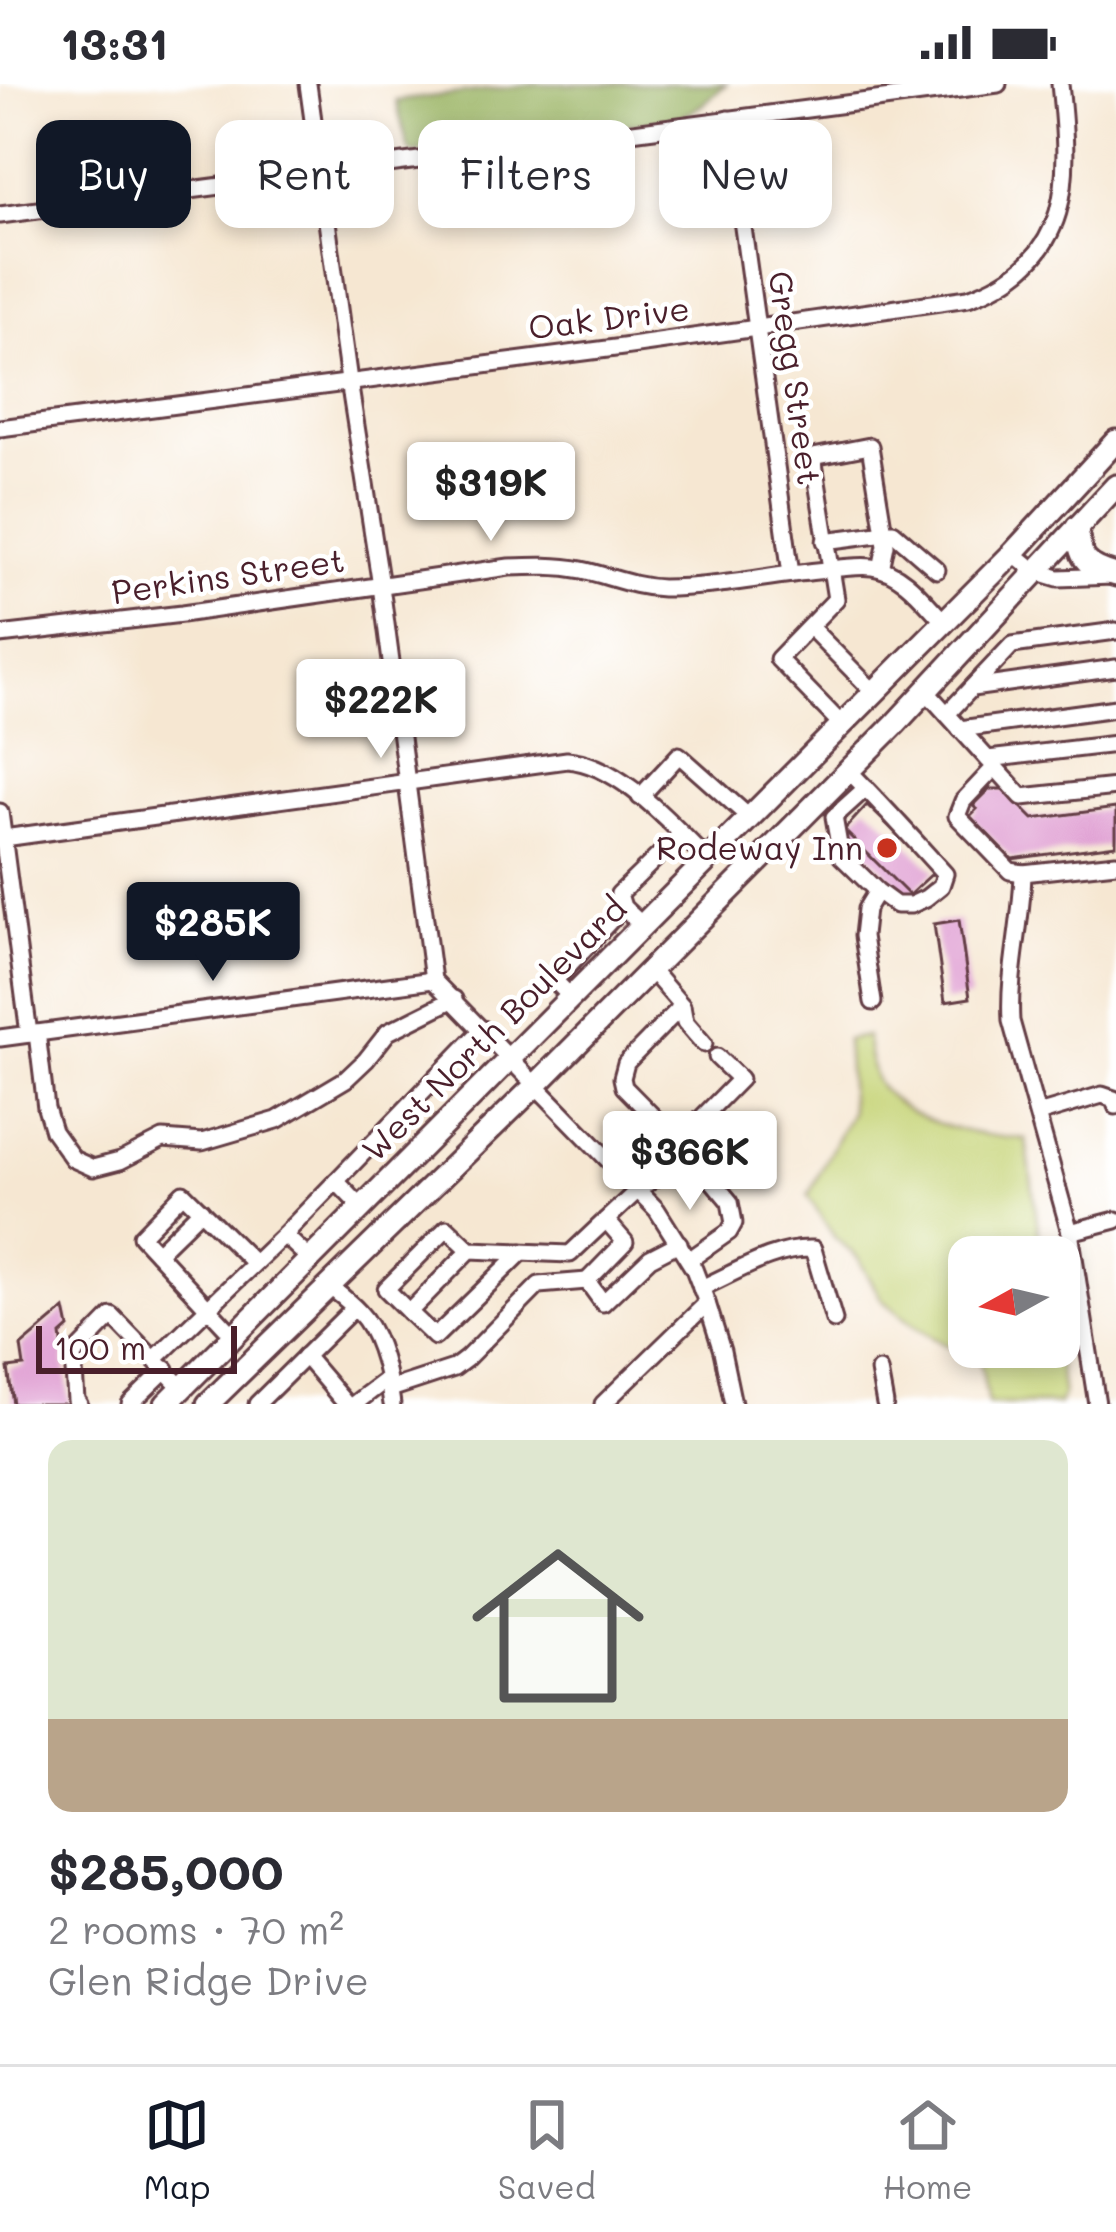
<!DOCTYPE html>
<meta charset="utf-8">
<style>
body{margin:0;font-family:Mali,sans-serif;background:#f2f2f3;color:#2b2b33;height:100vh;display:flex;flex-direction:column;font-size:45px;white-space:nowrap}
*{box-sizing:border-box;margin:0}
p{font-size:39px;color:#7c7c81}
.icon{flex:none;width:66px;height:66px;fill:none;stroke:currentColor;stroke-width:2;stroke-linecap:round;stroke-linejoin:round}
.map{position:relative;height:1320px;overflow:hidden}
.drawer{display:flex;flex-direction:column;background:#fff;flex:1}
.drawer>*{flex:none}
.banner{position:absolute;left:36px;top:36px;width:1044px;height:108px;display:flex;gap:24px}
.needle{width:78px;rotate:262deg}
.controls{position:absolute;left:948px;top:1152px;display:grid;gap:24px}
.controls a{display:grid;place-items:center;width:132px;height:132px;border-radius:24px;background:#fff;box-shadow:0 6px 18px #0003;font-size:60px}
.scale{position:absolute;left:36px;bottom:30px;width:201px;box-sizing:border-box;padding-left:12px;border:6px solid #4a1f2b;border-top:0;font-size:33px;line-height:42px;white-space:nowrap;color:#4a1f2b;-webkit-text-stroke:9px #fff;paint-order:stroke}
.price{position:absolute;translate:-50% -102px;padding:0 27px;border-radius:12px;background:#fff;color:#222;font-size:39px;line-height:78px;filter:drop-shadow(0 3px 6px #0008)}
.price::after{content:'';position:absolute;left:50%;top:72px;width:36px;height:27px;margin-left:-18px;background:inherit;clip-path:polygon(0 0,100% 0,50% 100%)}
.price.selected{background:#111827;color:#fff}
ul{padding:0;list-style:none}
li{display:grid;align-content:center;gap:24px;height:636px;padding:0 48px}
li+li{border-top:3px solid #e1e1e2}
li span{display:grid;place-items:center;height:372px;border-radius:24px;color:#555}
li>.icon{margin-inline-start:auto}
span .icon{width:216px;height:216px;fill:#fffc;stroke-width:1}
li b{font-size:51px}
.chip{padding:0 42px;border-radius:24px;background:#fff;box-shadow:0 6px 18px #0003;font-size:42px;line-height:108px}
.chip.selected{background:#111827;color:#fff}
.status{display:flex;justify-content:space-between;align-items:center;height:84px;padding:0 60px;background:#fff;direction:ltr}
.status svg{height:33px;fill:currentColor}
.tab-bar{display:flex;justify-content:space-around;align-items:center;height:168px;border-top:3px solid #e1e1e2;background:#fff;font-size:33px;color:#7c7c81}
.tab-bar a{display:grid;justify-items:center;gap:6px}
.tab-bar .selected{color:#111827}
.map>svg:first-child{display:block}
.green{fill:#c5d375;stroke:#887950;stroke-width:3}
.forest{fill:#9cb566;stroke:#736a48;stroke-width:3}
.building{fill:#df9cd1}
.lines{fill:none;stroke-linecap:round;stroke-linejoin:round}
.minor-casing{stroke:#643d44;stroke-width:21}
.major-casing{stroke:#643d44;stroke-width:27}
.minor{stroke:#fff;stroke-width:15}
.major{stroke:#fff;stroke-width:21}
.poi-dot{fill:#c8321e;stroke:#fff;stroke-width:4.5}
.labels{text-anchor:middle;stroke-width:9;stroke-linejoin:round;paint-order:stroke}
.street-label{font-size:33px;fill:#4a1f2b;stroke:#fff}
.poi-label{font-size:33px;fill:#4a1f2b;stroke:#fff;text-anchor:end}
</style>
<div class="status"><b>13:31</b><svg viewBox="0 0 49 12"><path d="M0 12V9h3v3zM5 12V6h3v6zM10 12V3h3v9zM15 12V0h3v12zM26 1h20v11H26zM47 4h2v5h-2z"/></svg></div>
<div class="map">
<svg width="1116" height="1320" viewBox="0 0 1116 1320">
<rect width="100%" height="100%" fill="#fff"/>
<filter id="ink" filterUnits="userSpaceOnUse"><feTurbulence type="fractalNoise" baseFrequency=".00833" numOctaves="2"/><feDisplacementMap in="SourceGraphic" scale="24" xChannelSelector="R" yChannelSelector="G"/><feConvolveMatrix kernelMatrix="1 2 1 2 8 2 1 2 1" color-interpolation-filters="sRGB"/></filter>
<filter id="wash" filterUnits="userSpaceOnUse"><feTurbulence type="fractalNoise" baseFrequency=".004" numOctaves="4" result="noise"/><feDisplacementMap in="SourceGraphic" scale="48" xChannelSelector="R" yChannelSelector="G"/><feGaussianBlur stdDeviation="2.7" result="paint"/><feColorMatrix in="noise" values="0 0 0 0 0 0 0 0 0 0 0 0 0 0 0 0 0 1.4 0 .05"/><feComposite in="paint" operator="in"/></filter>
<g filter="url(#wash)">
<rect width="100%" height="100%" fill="#f6e7d2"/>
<g class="green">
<path d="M866 952C869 966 870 986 877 998 907 1042 978 1052 1026 1055L1042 1173H969V1262L946 1261 918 1245 882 1216 858 1174 835 1154 808 1112 851 1028 846 956Z"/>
<polygon points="978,1263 1056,1263 1063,1311 1059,1320 988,1320"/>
</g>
<polygon class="forest" points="534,0 726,0 703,20 681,34 412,69 408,64 396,17"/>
<g id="blocks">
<g class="building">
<polygon points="990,705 1003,705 1033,735 1116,724 1116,761 1012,775 970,732 977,725 973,722"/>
<polygon points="867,721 935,787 909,811 844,746"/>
<polygon points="959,836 970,914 945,918 934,840"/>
<polygon points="65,1225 69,1244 61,1251 70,1320 13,1320 8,1284 24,1282 21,1262"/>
</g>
</g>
</g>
<g filter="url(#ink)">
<use href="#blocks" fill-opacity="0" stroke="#643d44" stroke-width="3"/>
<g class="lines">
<defs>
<g id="minor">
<polyline points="308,0 349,297 381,502 433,896 657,1126 694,1185 707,1219 722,1267 733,1320"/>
<polyline points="728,35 791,490"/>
<polyline points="0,131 998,0"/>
<path d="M0 344 623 263 968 214C1075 177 1070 94 1060 0"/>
<polyline points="825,457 893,448 937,486"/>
<polyline points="1013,469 1035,487 1058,494 1113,492"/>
<polyline points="810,543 874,608"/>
<path d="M0 551 182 530 509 483C533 482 558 481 582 486 610 492 633 503 662 504 714 504 766 492 817 487 835 485 855 481 872 483 903 487 924 517 944 538"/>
<polyline points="972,604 1116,584"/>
<polyline points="926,607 1022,713 1116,703"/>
<polyline points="947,630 1012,561 1116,547"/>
<polyline points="842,641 778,575 836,515 813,373 870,362 886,461 881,485"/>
<polyline points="960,645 1116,624"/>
<polyline points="988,675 1116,660"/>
<polyline points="995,683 963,717 957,732 1010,787 1023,789 1116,779"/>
<path d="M849 687C882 720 913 755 945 790L941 802 926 814 911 821H896L877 807 841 772 834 733 866 704"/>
<polyline points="640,713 679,671 750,734"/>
<polyline points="0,728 29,950"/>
<path d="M4 754 567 676C620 680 671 740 708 776"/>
<path d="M1023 789C1022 839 1008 888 1011 937L1070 1148 1097 1320"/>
<polyline points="643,842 623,823 619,810 681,750"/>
<polyline points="651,886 682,922 626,979 622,994 624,1003 690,1070 639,1105 606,1136 625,1158 587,1197 603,1219 650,1174 679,1159"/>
<polyline points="572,914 556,898 556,895 623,823"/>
<polyline points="873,918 863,852 866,825 877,807"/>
<polyline points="682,922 685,938 704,960"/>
<polyline points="37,949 46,1024 53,1047 73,1075 93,1084 120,1077 163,1055 202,1058 277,1036 346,995 366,976 388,948 454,915"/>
<polyline points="0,954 433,896"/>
<polyline points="1038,1030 1102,1011 1114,1015 1116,1022"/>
<polyline points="678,1058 740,995 717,973"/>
<polyline points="336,1097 362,1124"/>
<polyline points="1070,1148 1116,1136"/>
<polyline points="284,1151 311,1176"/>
<polyline points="470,1166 447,1144 386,1205 409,1228 470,1166 570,1170 606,1136"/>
<polyline points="157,1169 201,1126"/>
<polyline points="689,1176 729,1148 734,1139 730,1118 690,1070"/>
<path d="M329 1202C339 1210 350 1218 359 1228 380 1250 388 1290 392 1320"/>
<path d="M701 1204C735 1189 775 1163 813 1165L834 1236"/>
<polyline points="409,1228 435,1253 522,1168"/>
<polyline points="234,1252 141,1152 183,1109 254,1179"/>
<polyline points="305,1272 346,1320"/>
<polyline points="155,1275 284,1151 483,945"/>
<polyline points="879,1287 885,1320"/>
<polyline points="390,1305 454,1284 466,1275 539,1201 587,1197"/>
<polyline points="79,1320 76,1316 73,1272 112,1232 182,1304"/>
<polyline points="130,1320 166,1285"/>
<polyline points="257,1320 354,1224"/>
<polyline points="354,1320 387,1295"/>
<polyline points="603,1320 707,1219"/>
</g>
<g id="major">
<path d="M1077 443C1080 475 1084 482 1116 491"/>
<polyline points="166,1320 1013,469 1116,357"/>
<polyline points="208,1320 535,1002 895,640 1116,402"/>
</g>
</defs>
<use href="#minor" class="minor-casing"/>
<use href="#major" class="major-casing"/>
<use href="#minor" class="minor"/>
<use href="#major" class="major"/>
</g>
</g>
<circle class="poi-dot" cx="887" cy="764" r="12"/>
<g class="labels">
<g class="street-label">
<text transform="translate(609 234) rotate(-7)" y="12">Oak Drive</text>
<text transform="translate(795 294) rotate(82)" y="12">Gregg Street</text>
<text transform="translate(228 492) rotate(-8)" y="12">Perkins Street</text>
<text transform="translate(494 945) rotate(-45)" y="12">West North Boulevard</text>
</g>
<g class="poi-label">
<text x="863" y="776">Rodeway Inn</text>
</g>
</g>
</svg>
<div class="controls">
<a><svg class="needle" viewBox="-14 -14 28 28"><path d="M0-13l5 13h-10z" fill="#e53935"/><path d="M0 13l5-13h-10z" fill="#7c7c81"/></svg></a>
</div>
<div class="scale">100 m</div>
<b class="price" style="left:491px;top:460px">$319K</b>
<b class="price" style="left:381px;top:677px">$222K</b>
<b class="price selected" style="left:213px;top:900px">$285K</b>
<b class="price" style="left:690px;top:1129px">$366K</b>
<div class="banner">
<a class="chip selected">Buy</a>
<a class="chip">Rent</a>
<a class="chip">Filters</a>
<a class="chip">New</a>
</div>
</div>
<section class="drawer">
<ul>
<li><span style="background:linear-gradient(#dfe7d0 75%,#b9a48a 0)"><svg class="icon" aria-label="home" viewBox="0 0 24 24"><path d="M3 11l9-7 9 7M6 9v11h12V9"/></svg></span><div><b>$285,000</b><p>2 rooms · 70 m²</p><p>Glen Ridge Drive</p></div></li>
</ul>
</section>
<nav class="tab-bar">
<a class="selected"><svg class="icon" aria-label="map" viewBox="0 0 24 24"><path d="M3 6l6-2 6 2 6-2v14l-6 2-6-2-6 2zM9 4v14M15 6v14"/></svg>Map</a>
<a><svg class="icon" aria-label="saved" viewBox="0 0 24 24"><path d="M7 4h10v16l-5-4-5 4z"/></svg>Saved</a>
<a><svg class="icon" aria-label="home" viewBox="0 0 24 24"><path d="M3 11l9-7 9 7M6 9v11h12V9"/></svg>Home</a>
</nav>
